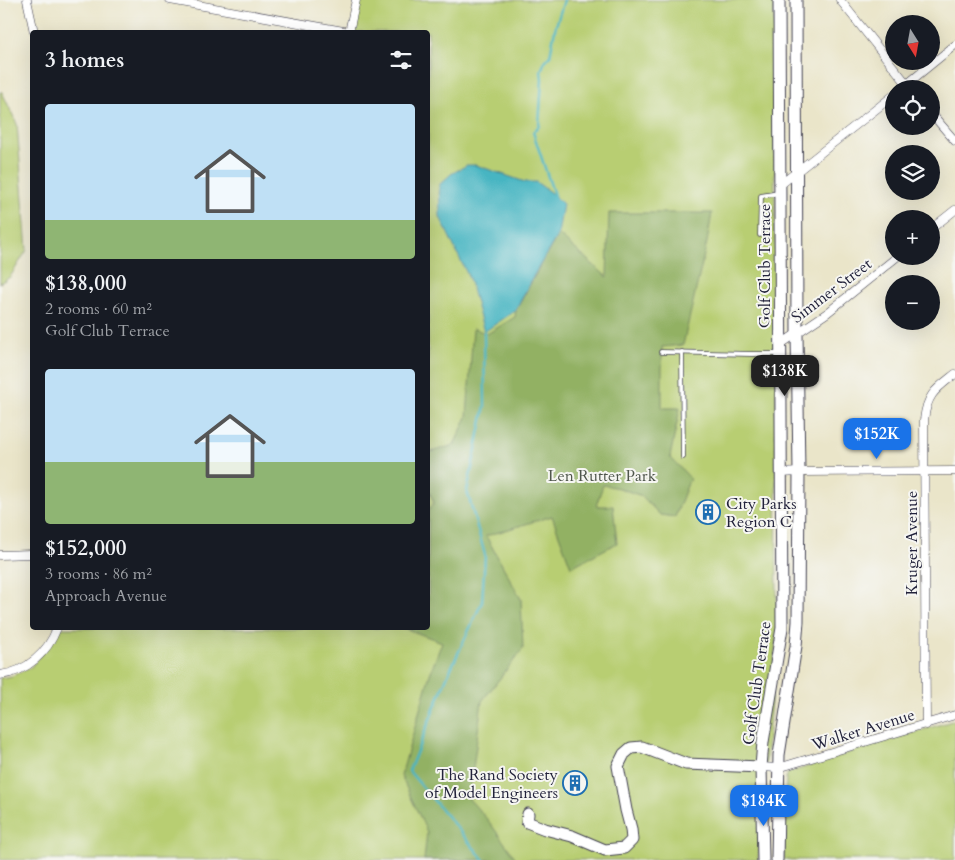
<!DOCTYPE html>
<meta charset="utf-8">
<style>
body{margin:0;font-family:Cardo,serif;background:#242831;color:#f1f3f6;height:100vh;display:flex;flex-direction:column;font-size:19px;white-space:nowrap}
*{box-sizing:border-box;margin:0}
p{font-size:16px;color:#9ea1a6}
.icon{flex:none;width:28px;height:28px;fill:none;stroke:currentColor;stroke-width:2;stroke-linecap:round;stroke-linejoin:round}
.map{position:relative;flex:1;overflow:hidden}
.panel{position:absolute;left:30px;top:30px;width:400px;height:600px;display:flex;flex-direction:column;background:#171b24;border-radius:5px;box-shadow:0 5px 20px #0002}
.panel>*{flex:none}
.needle{width:32px;rotate:169deg}
.tools{position:absolute;left:885px;top:15px;display:grid;gap:10px}
.tools a{display:grid;place-items:center;width:55px;height:55px;border-radius:50%;background:#171b24;box-shadow:0 5px 20px #0002;font-size:25px}
.price{position:absolute;translate:-50% -42px;padding:0 11px;border-radius:10px;background:#1a73e8;color:#fff;font-size:16px;line-height:32px;filter:drop-shadow(0 1px 2px #0008)}
.price::after{content:'';position:absolute;left:50%;top:30px;width:15px;height:11px;margin-left:-8px;background:inherit;clip-path:polygon(0 0,100% 0,50% 100%)}
.price.selected{background:#222;color:#fff}
ul{padding:0;list-style:none}
li{display:grid;align-content:center;gap:10px;height:265px;padding:0 15px}
li span{display:grid;place-items:center;height:155px;border-radius:5px;color:#555}
li>.icon{margin-inline-start:auto}
span .icon{width:90px;height:90px;fill:#fffc;stroke-width:1}
li b{font-size:21px}
h2{display:flex;justify-content:space-between;align-items:center;height:60px;padding:0 15px;font-size:21px}
.map>svg:first-child{display:block}
.green{fill:#b8ce72;stroke:#6d7856}
.forest{fill:#92b164;stroke:#5a6a50}
.water{fill:#47b5c2;stroke:#346c7e}
.lines{fill:none;stroke-linecap:round;stroke-linejoin:round}
.stream{stroke:#47b5c2;stroke-width:2.5}
.lane-casing{stroke:#403f50;stroke-width:5.5}
.street-casing{stroke:#403f50;stroke-width:9}
.secondary-casing{stroke:#403f50;stroke-width:13}
.lane{stroke:#fff;stroke-width:4}
.street{stroke:#fff;stroke-width:8}
.secondary{stroke:#fff;stroke-width:11}
.labels{text-anchor:middle;stroke-width:4;stroke-linejoin:round;paint-order:stroke}
.street-label{font-size:16px;fill:#22223b;stroke:#f6f6f2}
.park-label{font-size:16px;fill:#4f564c;stroke:#f6f6f2}
.poi-label{font-size:16px;fill:#22223b;stroke:#f6f6f2;text-anchor:start}
</style>
<div class="map">
<svg width="955" height="860" viewBox="0 0 955 860">
<rect width="100%" height="100%" fill="#f6f6f2"/>
<filter id="ink" filterUnits="userSpaceOnUse"><feTurbulence type="fractalNoise" baseFrequency=".02" numOctaves="2"/><feDisplacementMap in="SourceGraphic" scale="10" xChannelSelector="R" yChannelSelector="G"/><feConvolveMatrix kernelMatrix="1 2 1 2 8 2 1 2 1" color-interpolation-filters="sRGB"/></filter>
<filter id="wash" filterUnits="userSpaceOnUse"><feTurbulence type="fractalNoise" baseFrequency=".0096" numOctaves="4" result="noise"/><feDisplacementMap in="SourceGraphic" scale="20" xChannelSelector="R" yChannelSelector="G"/><feGaussianBlur stdDeviation="1.12" result="paint"/><feColorMatrix in="noise" values="0 0 0 0 0 0 0 0 0 0 0 0 0 0 0 0 0 1.4 0 .05"/><feComposite in="paint" operator="in"/></filter>
<g filter="url(#wash)">
<rect width="100%" height="100%" fill="#eae5c9"/>
<g class="green">
<polygon points="359,0 774,0 777,628 758,860 0,860 0,678 12,676 31,667 61,628 428,628 428,32 352,32"/>
<polygon points="0,92 2,92 17,124 27,250 10,277 0,283"/>
<polygon points="955,720 955,860 784,860 786,778 788,773 854,751"/>
</g>
<polygon class="forest" points="609,213 712,213 707,242 683,345 662,347 662,408 680,408 670,457 690,478 675,517 660,515 642,496 619,488 603,485 596,506 613,506 617,543 571,567 552,516 486,536 521,599 523,649 482,701 469,799 487,819 517,860 424,860 427,832 401,776 430,674 442,642 404,628 428,628 428,511 434,502 428,489 428,453 454,445 467,417 473,328 487,334 515,317 516,310 558,234 607,277"/>
<polygon class="water" points="467,165 476,165 525,182 536,182 554,195 563,204 558,234 534,275 516,310 484,332 469,278 440,217 439,185 451,174"/>
<g class="lines">
<g class="stream">
<polyline points="554,195 533,132 539,126 542,79 541,71 545,61 550,56 555,29 564,0"/>
<polyline points="484,332 485,406 467,491 485,555 482,602 447,677 409,771 484,860"/>
</g>
</g>
</g>
<g filter="url(#ink)">
<g class="lines">
<defs>
<g id="lane">
<polyline points="760,235 761,196 779,193"/>
<polyline points="661,352 752,354 779,354"/>
<polyline points="682,352 683,457"/>
</g>
<g id="street">
<polyline points="27,0 34,32"/>
<polyline points="170,0 349,32"/>
<polyline points="840,0 911,89"/>
<polyline points="349,32 356,0"/>
<polyline points="901,89 955,45"/>
<polyline points="931,113 955,141"/>
<polyline points="780,185 894,95"/>
<polyline points="931,229 955,210"/>
<polyline points="781,344 827,313 898,256"/>
<polyline points="781,473 799,472 955,471"/>
<polyline points="0,555 32,554"/>
<path d="M0 675C27 672 48 652 57 628"/>
<path d="M926 725 924 420C927 394 936 389 955 374"/>
<polyline points="761,767 778,768 955,715"/>
</g>
<g id="secondary">
<polyline points="528,814 527,822 545,829 572,836 605,850 624,848 632,840 631,829 626,810 618,766 624,754 631,748 642,747 686,764 761,767"/>
<polyline points="763,860 761,767 763,742 782,628 779,0"/>
<polyline points="777,860 779,755 796,646 798,622 799,472 797,333 796,0"/>
</g>
</defs>
<use href="#lane" class="lane-casing"/>
<use href="#street" class="street-casing"/>
<use href="#secondary" class="secondary-casing"/>
<use href="#lane" class="lane"/>
<use href="#street" class="street"/>
<use href="#secondary" class="secondary"/>
</g>
</g>
<defs>
<symbol id="building-ring" viewBox="-11 -11 22 22"><circle r="9.5" fill="#f6f6f2" stroke="#1f6fb2" stroke-width="1.5"/><path d="M-4-6H4V6H1V3H-1V6H-4ZM-2.5-4.3h1.7v1.8h-1.7ZM.8-4.3h1.7v1.8H.8ZM-2.5-1h1.7V.8h-1.7ZM.8-1h1.7V.8H.8Z" fill="#1f6fb2"/></symbol>
</defs>
<g fill-rule="evenodd">
<use href="#building-ring" x="694" y="498" width="28" height="28"/>
<use href="#building-ring" x="561" y="769" width="28" height="28"/>
</g>
<g class="labels">
<g class="street-label">
<text transform="translate(764 266) rotate(-90)" y="6">Golf Club Terrace</text>
<text transform="translate(831 290) rotate(-37)" y="6">Simmer Street</text>
<text transform="translate(911 543) rotate(-90)" y="6">Kruger Avenue</text>
<text transform="translate(756 683) rotate(-82)" y="6">Golf Club Terrace</text>
<text transform="translate(863 729) rotate(-17)" y="6">Walker Avenue</text>
</g>
<g class="park-label">
<text x="602" y="481">Len Rutter Park</text>
</g>
<g class="poi-label">
<text x="726" y="509">City Parks<tspan x="726" dy="18">Region C</tspan></text>
<text x="558" y="780" text-anchor="end">The Rand Society<tspan x="558" dy="18">of Model Engineers</tspan></text>
</g>
</g>
</svg>
<div class="tools">
<a><svg class="needle" viewBox="-14 -14 28 28"><path d="M0-13l5 13h-10z" fill="#e53935"/><path d="M0 13l5-13h-10z" fill="#9ea1a6"/></svg></a>
<a><svg class="icon" aria-label="locate" viewBox="0 0 24 24"><circle cx="12" cy="12" r="6"/><path d="M12 2v4M12 18v4M2 12h4M18 12h4"/></svg></a>
<a><svg class="icon" aria-label="layers" viewBox="0 0 24 24"><path d="M12 4l9 5-9 5-9-5zM3 14l9 5 9-5"/></svg></a>
<a>+</a>
<a>−</a>
</div>
<b class="price selected" style="left:785px;top:397px">$138K</b>
<b class="price" style="left:877px;top:460px">$152K</b>
<b class="price" style="left:764px;top:827px">$184K</b>
<section class="panel">
<h2>3 homes<svg class="icon" aria-label="filters" viewBox="0 0 24 24"><path d="M4 7h16M4 17h16"/><circle cx="9" cy="7" r="2"/><circle cx="15" cy="17" r="2"/></svg></h2>
<ul>
<li><span style="background:linear-gradient(#bfe0f5 75%,#8fb573 0)"><svg class="icon" aria-label="home" viewBox="0 0 24 24"><path d="M3 11l9-7 9 7M6 9v11h12V9"/></svg></span><div><b>$138,000</b><p>2 rooms · 60 m²</p><p>Golf Club Terrace</p></div></li>
<li><span style="background:linear-gradient(#bfe0f5 60%,#8fb573 0)"><svg class="icon" aria-label="home" viewBox="0 0 24 24"><path d="M3 11l9-7 9 7M6 9v11h12V9"/></svg></span><div><b>$152,000</b><p>3 rooms · 86 m²</p><p>Approach Avenue</p></div></li>
</ul>
</section>
</div>
